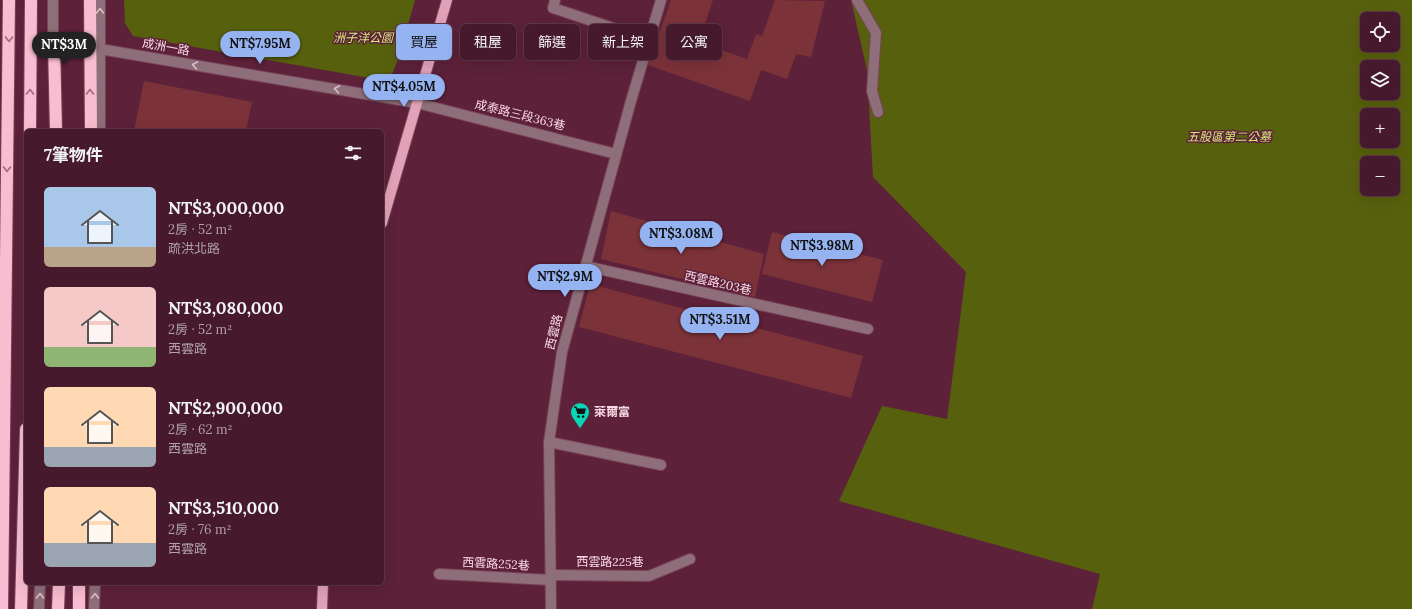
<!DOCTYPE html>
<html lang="zh-TW">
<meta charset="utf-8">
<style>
body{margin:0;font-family:Lora,"Noto Sans TC",serif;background:#4d2234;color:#f1f3f6;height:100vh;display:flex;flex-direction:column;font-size:15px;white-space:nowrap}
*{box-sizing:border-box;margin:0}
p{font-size:13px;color:#b0a0a9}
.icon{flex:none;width:22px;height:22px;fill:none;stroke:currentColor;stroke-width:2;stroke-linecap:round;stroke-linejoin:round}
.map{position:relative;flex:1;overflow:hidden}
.drawer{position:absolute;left:24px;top:129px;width:360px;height:456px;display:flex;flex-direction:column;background:#46192c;border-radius:6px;box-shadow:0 4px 16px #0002,0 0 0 1px #5e3848}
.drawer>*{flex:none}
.banner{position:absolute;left:396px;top:24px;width:380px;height:36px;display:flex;gap:8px}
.controls{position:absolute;left:1360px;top:12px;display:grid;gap:8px}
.controls a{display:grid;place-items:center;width:40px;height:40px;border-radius:6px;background:#46192c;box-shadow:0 4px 16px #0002,0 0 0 1px #5e3848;font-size:20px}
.price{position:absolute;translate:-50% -34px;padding:0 9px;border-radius:14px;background:#95b2f1;color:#111;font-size:13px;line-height:26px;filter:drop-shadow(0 1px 2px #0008)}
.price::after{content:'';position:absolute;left:50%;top:24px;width:12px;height:9px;margin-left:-6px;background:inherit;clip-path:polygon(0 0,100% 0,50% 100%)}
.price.on{background:#222;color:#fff}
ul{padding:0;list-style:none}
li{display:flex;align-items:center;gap:12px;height:100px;padding:0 20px}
li span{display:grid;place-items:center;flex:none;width:112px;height:80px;border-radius:6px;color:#555}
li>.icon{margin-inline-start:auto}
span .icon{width:48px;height:48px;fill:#fffc;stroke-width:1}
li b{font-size:17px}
h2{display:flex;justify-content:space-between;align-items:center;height:48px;padding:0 20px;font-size:17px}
.chip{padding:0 14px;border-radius:6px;background:#46192c;box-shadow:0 4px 16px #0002,0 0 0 1px #5e3848;font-size:14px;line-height:36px}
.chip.on{background:#95b2f1;color:#111}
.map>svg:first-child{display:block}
.green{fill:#57610d;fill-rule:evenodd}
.building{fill:#7c3239}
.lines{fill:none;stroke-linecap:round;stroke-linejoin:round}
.minor-casing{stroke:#794259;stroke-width:12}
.major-casing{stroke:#794259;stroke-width:12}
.highway-casing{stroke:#794259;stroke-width:14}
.minor{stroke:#8e6f79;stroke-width:10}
.major{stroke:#e1a2b8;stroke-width:10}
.highway{stroke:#f9bcd0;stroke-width:12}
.oneway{stroke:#dfc0ca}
.oneway2{stroke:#a3677e}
.labels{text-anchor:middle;stroke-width:3;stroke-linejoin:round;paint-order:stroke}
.park-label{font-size:12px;font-style:italic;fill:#d6e77d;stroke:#5d213a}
.street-label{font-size:12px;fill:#fadbe5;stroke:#5d213a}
.poi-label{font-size:12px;font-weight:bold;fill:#fadbe5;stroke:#5d213a;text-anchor:start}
</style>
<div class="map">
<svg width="1412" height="609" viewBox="0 0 1412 609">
<rect width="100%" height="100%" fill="#5d213a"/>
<g class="green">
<polygon points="124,0 415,0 399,57 393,72 386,81 133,36 125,23"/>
<path d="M851 0H1412V609H1092L1100 574 839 501 882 406 947 419 966 272 873 177 867 70ZM1367 19H1393V45H1367ZM1367 67H1393V93H1367ZM1367 115H1393V141H1367ZM1367 163H1393V189H1367Z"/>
</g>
<g class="building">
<polygon points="671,0 713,0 702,32 712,35 708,45 747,59 756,34 762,36 775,0 825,1 811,57 796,54 787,79 761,70 750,101 648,65"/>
<polygon points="144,81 252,102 246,131 134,131"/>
<polygon points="611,211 764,254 755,297 601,259"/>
<polygon points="772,232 883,260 872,302 762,274"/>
<polygon points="590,284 863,356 851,398 579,327"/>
</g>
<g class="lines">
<defs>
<g id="minor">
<polyline points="53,0 53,51"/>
<polyline points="100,0 100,131"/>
<polyline points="555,0 553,8 649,40"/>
<polyline points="857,0 876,33 872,91 878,112"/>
<polyline points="100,49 417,103 616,154"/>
<polyline points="585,266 868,329"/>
<polyline points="549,442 661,465"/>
<polyline points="439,574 551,580"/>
<polyline points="551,575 649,576 690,559"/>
<polyline points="39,609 40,583"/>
<polyline points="94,609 95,583"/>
<polyline points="551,609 549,442 562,352 631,101 661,0"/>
</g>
<g id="major">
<polyline points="382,223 447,0"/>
<polyline points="322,609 323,583"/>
</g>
<g id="highway">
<polyline points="90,0 91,131"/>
<polyline points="54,44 56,131"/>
<polyline points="30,131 31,0"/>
<polyline points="2,609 9,0"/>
<polyline points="21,609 26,429"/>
<polyline points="58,609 59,583"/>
<polyline points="79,609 79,583"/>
</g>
</defs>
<use href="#minor" class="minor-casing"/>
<use href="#major" class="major-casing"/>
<use href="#highway" class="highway-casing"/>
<use href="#minor" class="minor"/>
<use href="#major" class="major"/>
<use href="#highway" class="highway"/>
</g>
<defs><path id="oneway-chevron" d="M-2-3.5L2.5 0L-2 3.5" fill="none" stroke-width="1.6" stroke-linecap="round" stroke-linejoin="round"/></defs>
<g class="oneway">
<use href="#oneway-chevron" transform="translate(100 11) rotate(-90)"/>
<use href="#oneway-chevron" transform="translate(195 65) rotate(-170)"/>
<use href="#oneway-chevron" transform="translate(337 89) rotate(-170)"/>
<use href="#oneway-chevron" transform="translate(40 596) rotate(-89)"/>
<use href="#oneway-chevron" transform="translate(95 596) rotate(-89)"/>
</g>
<g class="oneway2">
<use href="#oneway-chevron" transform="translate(9 39) rotate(91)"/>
<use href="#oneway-chevron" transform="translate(30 92) rotate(-89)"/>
<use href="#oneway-chevron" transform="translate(90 92) rotate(-90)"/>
<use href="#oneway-chevron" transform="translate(7 169) rotate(91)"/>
</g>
<defs>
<symbol id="supermarket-pin" viewBox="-11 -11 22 30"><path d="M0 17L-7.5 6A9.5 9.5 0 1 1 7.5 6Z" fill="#07d5b6" stroke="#5d213a"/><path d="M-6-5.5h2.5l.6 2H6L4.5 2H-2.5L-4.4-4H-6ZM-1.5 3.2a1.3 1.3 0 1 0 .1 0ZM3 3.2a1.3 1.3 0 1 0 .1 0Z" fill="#111"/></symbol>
</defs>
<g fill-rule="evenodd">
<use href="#supermarket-pin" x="569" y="401" width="22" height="30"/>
</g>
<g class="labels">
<g class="park-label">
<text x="363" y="42">洲子洋公園</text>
<text x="1229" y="141">五股區第二公墓</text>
</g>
<g class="street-label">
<text transform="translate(166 47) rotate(10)" y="4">成洲一路</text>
<text transform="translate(520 115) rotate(14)" y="4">成泰路三段363巷</text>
<text transform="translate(718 283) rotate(13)" y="4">西雲路203巷</text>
<text transform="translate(554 332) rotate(-76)" y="4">西雲路</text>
<text x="610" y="566">西雲路225巷</text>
<text transform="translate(496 564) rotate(3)" y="4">西雲路252巷</text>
</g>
<g class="poi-label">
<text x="594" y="416">萊爾富</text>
</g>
</g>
</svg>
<div class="controls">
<a><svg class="icon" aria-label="locate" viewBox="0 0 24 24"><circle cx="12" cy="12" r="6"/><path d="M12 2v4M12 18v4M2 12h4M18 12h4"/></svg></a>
<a><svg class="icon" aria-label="layers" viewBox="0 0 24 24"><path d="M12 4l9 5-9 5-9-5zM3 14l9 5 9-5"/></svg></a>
<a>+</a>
<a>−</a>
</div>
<b class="price" style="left:260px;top:65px">NT$7.95M</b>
<b class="price on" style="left:64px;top:66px">NT$3M</b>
<b class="price" style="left:404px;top:108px">NT$4.05M</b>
<b class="price" style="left:681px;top:255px">NT$3.08M</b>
<b class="price" style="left:822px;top:267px">NT$3.98M</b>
<b class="price" style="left:565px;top:298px">NT$2.9M</b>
<b class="price" style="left:720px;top:341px">NT$3.51M</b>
<div class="banner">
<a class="chip on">買屋</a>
<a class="chip">租屋</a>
<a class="chip">篩選</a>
<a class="chip">新上架</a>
<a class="chip">公寓</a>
</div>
<section class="drawer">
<h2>7筆物件<svg class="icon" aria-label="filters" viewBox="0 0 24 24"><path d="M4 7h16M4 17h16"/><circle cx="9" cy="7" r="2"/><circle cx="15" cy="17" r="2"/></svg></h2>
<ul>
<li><span style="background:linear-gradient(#a9c7e8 75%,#b9a48a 0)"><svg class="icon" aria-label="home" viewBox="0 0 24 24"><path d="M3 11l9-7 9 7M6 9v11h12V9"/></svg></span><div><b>NT$3,000,000</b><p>2房 · 52 m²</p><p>疏洪北路</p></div></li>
<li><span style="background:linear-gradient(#f6c9c9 75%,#8fb573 0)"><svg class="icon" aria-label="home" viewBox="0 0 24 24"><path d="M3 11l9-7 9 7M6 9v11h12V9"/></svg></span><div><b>NT$3,080,000</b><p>2房 · 52 m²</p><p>西雲路</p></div></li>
<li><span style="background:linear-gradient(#ffd9b3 75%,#9aa5b1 0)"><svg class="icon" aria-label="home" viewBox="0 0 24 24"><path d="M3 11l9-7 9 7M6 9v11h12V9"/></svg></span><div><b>NT$2,900,000</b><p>2房 · 62 m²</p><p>西雲路</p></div></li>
<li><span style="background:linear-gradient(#ffd9b3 70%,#9aa5b1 0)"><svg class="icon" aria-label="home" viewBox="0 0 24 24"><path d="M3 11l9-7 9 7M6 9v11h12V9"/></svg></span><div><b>NT$3,510,000</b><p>2房 · 76 m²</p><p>西雲路</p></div></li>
</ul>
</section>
</div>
